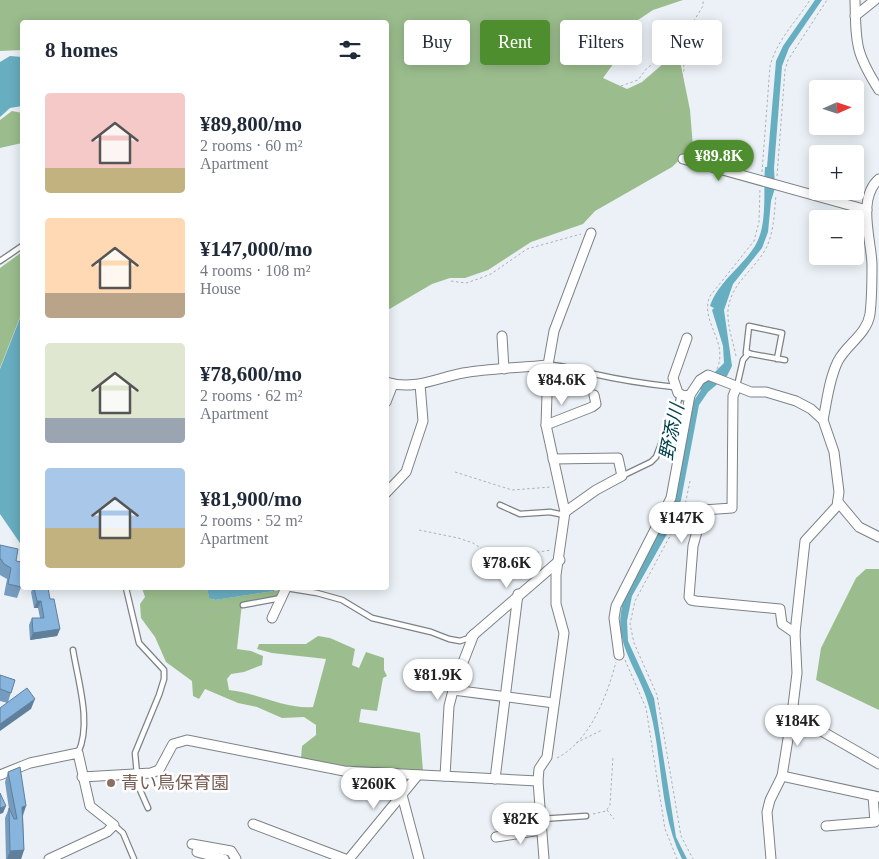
<!DOCTYPE html>
<meta charset="utf-8">
<style>
body{margin:0;font-family:"Times New Roman","Noto Sans JP",serif;background:#f2f2f3;color:#1f2937;height:100vh;display:flex;flex-direction:column;font-size:19px;white-space:nowrap}
*{box-sizing:border-box;margin:0}
p{font-size:16px;color:#747a83}
.icon{flex:none;width:28px;height:28px;fill:none;stroke:currentColor;stroke-width:2;stroke-linecap:round;stroke-linejoin:round}
.map{position:relative;flex:1;overflow:hidden}
.drawer{position:absolute;left:20px;top:20px;width:369px;height:570px;display:flex;flex-direction:column;background:#fff;border-radius:5px;box-shadow:0 2px 12px #0003}
.drawer>*{flex:none}
.top-card{position:absolute;left:404px;top:20px;width:400px;height:45px;display:flex;gap:10px}
.needle{width:32px;rotate:87deg}
.controls{position:absolute;left:809px;top:80px;display:grid;gap:10px}
.controls a{display:grid;place-items:center;width:55px;height:55px;border-radius:5px;background:#fff;box-shadow:0 2px 12px #0003;font-size:25px}
.price{position:absolute;translate:-50% -42px;padding:0 11px;border-radius:18px;background:#fff;color:#222;font-size:16px;line-height:32px;filter:drop-shadow(0 1px 2px #0008)}
.price::after{content:'';position:absolute;left:50%;top:30px;width:15px;height:11px;margin-left:-8px;background:inherit;clip-path:polygon(0 0,100% 0,50% 100%)}
.price.current{background:#4e8e2f;color:#fff}
ul{padding:0;list-style:none}
li{display:flex;align-items:center;gap:15px;height:125px;padding:0 25px}
li span{display:grid;place-items:center;flex:none;width:140px;height:100px;border-radius:5px;color:#555}
li>.icon{margin-inline-start:auto}
span .icon{width:60px;height:60px;fill:#fffc;stroke-width:1}
li b{font-size:21px}
h2{display:flex;justify-content:space-between;align-items:center;height:60px;padding:0 25px;font-size:21px}
.tag{padding:0 18px;border-radius:5px;background:#fff;box-shadow:0 2px 12px #0003;font-size:18px;line-height:45px}
.tag.current{background:#4e8e2f;color:#fff}
.map>svg:first-child{display:block}
.forest{fill:#9bbd8d}
.water{fill:#68aec1}
.lines{fill:none;stroke-linecap:round;stroke-linejoin:round}
.service-casing{stroke:#7d8286;stroke-width:7}
.minor-casing{stroke:#7d8286;stroke-width:11}
.path{stroke:#abb0b4;stroke-width:1;stroke-dasharray:2.5 2.5;stroke-linecap:butt}
.service{stroke:#fff;stroke-width:4.5}
.minor{stroke:#fff;stroke-width:9}
.wall{fill:#759cbf}
.shaded-wall{fill:#5f7f9b}
.building{fill:#88b5de;stroke:#5f7f9b}
.education-dot{fill:#8d6e63;stroke:#fff;stroke-width:2}
.labels{text-anchor:middle;stroke-width:5;stroke-linejoin:round;paint-order:stroke}
.education-label{font-size:18px;fill:#785e54;stroke:#fff;text-anchor:start}
.water-label{font-size:19px;font-style:italic;fill:#004250;stroke:#fff}
</style>
<div class="map">
<svg width="879" height="859" viewBox="0 0 879 859">
<rect width="100%" height="100%" fill="#ebf1f6"/>
<g class="forest">
<polygon points="0,0 683,0 653,10 635,22 630,41 603,78 627,89 642,82 678,51 690,110 693,147 672,167 595,211 583,224 531,242 488,270 465,278 450,278 432,284 386,311 386,22 22,22 22,50 0,51"/>
<polygon points="12,111 22,113 22,143 0,148 0,120"/>
<polygon points="22,252 22,312 0,368 0,268"/>
<polygon points="866,569 879,569 879,710 816,680 821,648 856,578"/>
<path d="M142 588H207L209 597 214 600 280 590 279 596 242 603 237 649 251 651 263 656 262 665 244 672 231 674 227 679 229 690C258 693 284 709 313 707L326 659 272 653 257 649 259 644H306L318 636 330 638 355 649 352 665 359 668 366 652 384 658V670L387 676 383 678 377 711 361 709 359 722 420 733 423 771 351 767 301 758 302 746 316 735V725L304 717 282 718 257 707 238 703 205 689 199 699 193 696 192 681 166 662 155 637 141 618 140 604 145 597Z"/>
</g>
<g class="water">
<path d="M815 0H822L789 48 782 66 774 168 775 188 771 201 768 232 762 248 733 284 724 310 732 366 727 376 708 392 699 405 681 500 671 527 632 596 627 621 628 641 654 698 676 837 687 859H682C657 809 664 750 646 697 636 668 616 644 621 612 626 575 660 541 672 506 684 473 684 436 693 402L701 390 699 388 724 363 723 346 712 310 714 308 710 306C718 282 742 267 755 246 768 225 763 191 765 167H767L776 61 783 46Z"/>
<polygon points="10,56 22,57 22,106 10,108 0,117 0,62"/>
<polygon points="22,313 22,546 0,514 0,369"/>
<polygon points="207,588 277,588 274,591 215,600 209,598"/>
</g>
<g class="lines">
<defs>
<g id="service">
<polyline points="0,261 22,246"/>
<polyline points="777,359 782,333 749,326 746,353 785,360"/>
<path d="M548 365C565 365 578 371 594 374 620 380 647 384 674 387"/>
<polyline points="737,386 743,360 749,353"/>
<polyline points="622,476 651,462 656,457 666,431 674,421 680,394"/>
<polyline points="500,505 520,514 550,512 564,515"/>
<polyline points="126,588 139,643 164,670 164,679 159,695 135,753 137,774"/>
<polyline points="286,588 317,593 342,600 372,618 431,632 449,639 460,641 469,638"/>
<polyline points="243,605 281,598"/>
<path d="M73 650C78 681 92 724 78 753"/>
<polyline points="133,774 148,808"/>
<polyline points="541,819 586,816"/>
<polyline points="114,825 123,833 134,859"/>
</g>
<g id="minor">
<path d="M855 0C856 44 855 52 879 90"/>
<polyline points="855,16 875,0"/>
<polyline points="683,159 867,210"/>
<polyline points="502,336 504,369"/>
<polyline points="687,338 673,378 678,393 684,396 690,395 700,380 708,375 751,392 766,392 796,401 811,409 823,420 834,452 839,492 837,506 805,541 795,633 797,673 792,714 782,776 770,800 767,812 771,859"/>
<path d="M386 382C414 391 436 378 463 373 490 368 520 368 548 365"/>
<polyline points="737,386 733,396 732,508 703,510 693,546 689,597 691,600 696,601 780,609 782,624 795,633"/>
<polyline points="386,402 393,384"/>
<path d="M823 420C827 401 829 379 838 361 847 344 867 334 870 314 872 298 872 280 872 264 871 239 857 198 879 179"/>
<polyline points="546,425 592,407 596,404 594,395"/>
<polyline points="553,459 618,458 622,476 596,490 565,512"/>
<polyline points="386,493 406,472 423,421 420,384"/>
<polyline points="838,502 859,527 879,537"/>
<polyline points="272,618 286,588"/>
<polyline points="471,637 560,560"/>
<polyline points="619,655 614,618 616,606 671,498 690,395"/>
<polyline points="453,690 554,703"/>
<polyline points="792,714 879,764"/>
<polyline points="0,775 30,763 78,753 90,806 114,825 107,832 49,859"/>
<polyline points="445,776 449,706 455,683 474,634"/>
<polyline points="782,776 879,797"/>
<polyline points="82,777 151,773 159,770 173,744 187,740 344,771 538,781"/>
<polyline points="495,779 518,594"/>
<polyline points="402,795 419,859"/>
<polyline points="253,824 345,859"/>
<polyline points="826,826 875,822 873,796"/>
<polyline points="496,837 541,830"/>
<polyline points="192,844 231,851 236,859"/>
<polyline points="197,852 224,859"/>
<polyline points="349,859 418,775"/>
<polyline points="544,859 538,781 539,769 547,757 564,633 556,604 556,575 565,512 546,425 548,365 554,331 591,233"/>
</g>
</defs>
<use href="#service" class="service-casing"/>
<use href="#minor" class="minor-casing"/>
<g class="path">
<polyline points="621,86 638,80 647,68 664,57 682,40 703,6 703,0"/>
<polyline points="666,113 684,70 682,41"/>
<path d="M762 172 770 66C777 40 795 23 810 0"/>
<polyline points="777,176 785,70 788,60 827,0"/>
<polyline points="451,281 466,283 478,279 491,274 527,249 581,234"/>
<path d="M736 356C733 341 727 326 728 310 731 285 749 274 762 255 774 238 774 215 776 195"/>
<path d="M717 369C729 341 699 321 710 296L754 241 759 222 760 188"/>
<polyline points="455,472 512,490 551,487"/>
<polyline points="690,481 685,505 677,523 635,601 630,624 634,643 657,695 681,836 693,859"/>
<polyline points="419,530 458,538 473,543 497,559 551,550"/>
<polyline points="195,614 236,606"/>
<polyline points="625,660 646,708 665,829 677,859"/>
<polyline points="576,743 602,730"/>
<path d="M557 758C590 741 607 696 616 662"/>
<polyline points="607,810 614,819"/>
<polyline points="593,814 606,811 610,805 613,757"/>
</g>
<use href="#service" class="service"/>
<use href="#minor" class="minor"/>
</g>
<g class="wall">
<polygon points="0,545 16,561 21,587 17,598 4,595 7,579 0,575"/>
<polygon points="33,588 48,588 50,599 60,629 57,636 30,640 29,625 32,618 40,618 38,608 34,608 31,592"/>
<polygon points="0,675 15,680 8,702 31,709 0,701"/>
<polygon points="8,772 26,806 23,816 24,850 21,859 6,859 5,818 9,808 9,809 5,782"/>
</g>
<g class="shaded-wall">
<polygon points="37,601 41,601 38,608 34,608"/>
<polygon points="60,629 57,636 30,640 33,633"/>
<polygon points="35,699 31,709 0,731 0,724"/>
<polygon points="6,806 3,813 0,814 0,808"/>
<polygon points="26,806 22,816 22,807"/>
<polygon points="24,850 21,859 7,859 10,851"/>
</g>
<g class="building">
<polygon points="0,545 18,549 16,561 22,562 22,581 21,587 8,584 11,568 4,564 1,559 0,559"/>
<polygon points="34,588 48,588 50,599 54,599 60,629 33,633 32,618 44,618 41,601 37,601"/>
<polygon points="0,675 15,680 11,693 0,689"/>
<polygon points="27,688 35,699 0,724 0,708"/>
<polygon points="20,767 26,806 22,807 24,850 10,851 9,808 14,819 17,819 8,772"/>
<polygon points="0,793 6,806 0,808"/>
</g>
<circle class="education-dot" cx="111" cy="783" r="5"/>
<g class="labels">
<g class="education-label">
<text x="121" y="789">青い鳥保育園</text>
</g>
<g class="water-label">
<text transform="translate(671 432) rotate(-78)" y="7">野添川</text>
</g>
</g>
</svg>
<div class="controls">
<a><svg class="needle" viewBox="-14 -14 28 28"><path d="M0-13l5 13h-10z" fill="#e53935"/><path d="M0 13l5-13h-10z" fill="#747a83"/></svg></a>
<a>+</a>
<a>−</a>
</div>
<b class="price current" style="left:719px;top:182px">¥89.8K</b>
<b class="price" style="left:562px;top:406px">¥84.6K</b>
<b class="price" style="left:682px;top:544px">¥147K</b>
<b class="price" style="left:507px;top:589px">¥78.6K</b>
<b class="price" style="left:438px;top:701px">¥81.9K</b>
<b class="price" style="left:798px;top:747px">¥184K</b>
<b class="price" style="left:374px;top:810px">¥260K</b>
<b class="price" style="left:521px;top:845px">¥82K</b>
<div class="top-card">
<a class="tag">Buy</a>
<a class="tag current">Rent</a>
<a class="tag">Filters</a>
<a class="tag">New</a>
</div>
<section class="drawer">
<h2>8 homes<svg class="icon" aria-label="filters" viewBox="0 0 24 24"><path d="M4 7h16M4 17h16"/><circle cx="9" cy="7" r="2"/><circle cx="15" cy="17" r="2"/></svg></h2>
<ul>
<li><span style="background:linear-gradient(#f6c9c9 75%,#c2b280 0)"><svg class="icon" aria-label="home" viewBox="0 0 24 24"><path d="M3 11l9-7 9 7M6 9v11h12V9"/></svg></span><div><b>¥89,800/mo</b><p>2 rooms · 60 m²</p><p>Apartment</p></div></li>
<li><span style="background:linear-gradient(#ffd9b3 75%,#b9a48a 0)"><svg class="icon" aria-label="home" viewBox="0 0 24 24"><path d="M3 11l9-7 9 7M6 9v11h12V9"/></svg></span><div><b>¥147,000/mo</b><p>4 rooms · 108 m²</p><p>House</p></div></li>
<li><span style="background:linear-gradient(#dfe7d0 75%,#9aa5b1 0)"><svg class="icon" aria-label="home" viewBox="0 0 24 24"><path d="M3 11l9-7 9 7M6 9v11h12V9"/></svg></span><div><b>¥78,600/mo</b><p>2 rooms · 62 m²</p><p>Apartment</p></div></li>
<li><span style="background:linear-gradient(#a9c7e8 60%,#c2b280 0)"><svg class="icon" aria-label="home" viewBox="0 0 24 24"><path d="M3 11l9-7 9 7M6 9v11h12V9"/></svg></span><div><b>¥81,900/mo</b><p>2 rooms · 52 m²</p><p>Apartment</p></div></li>
</ul>
</section>
</div>
